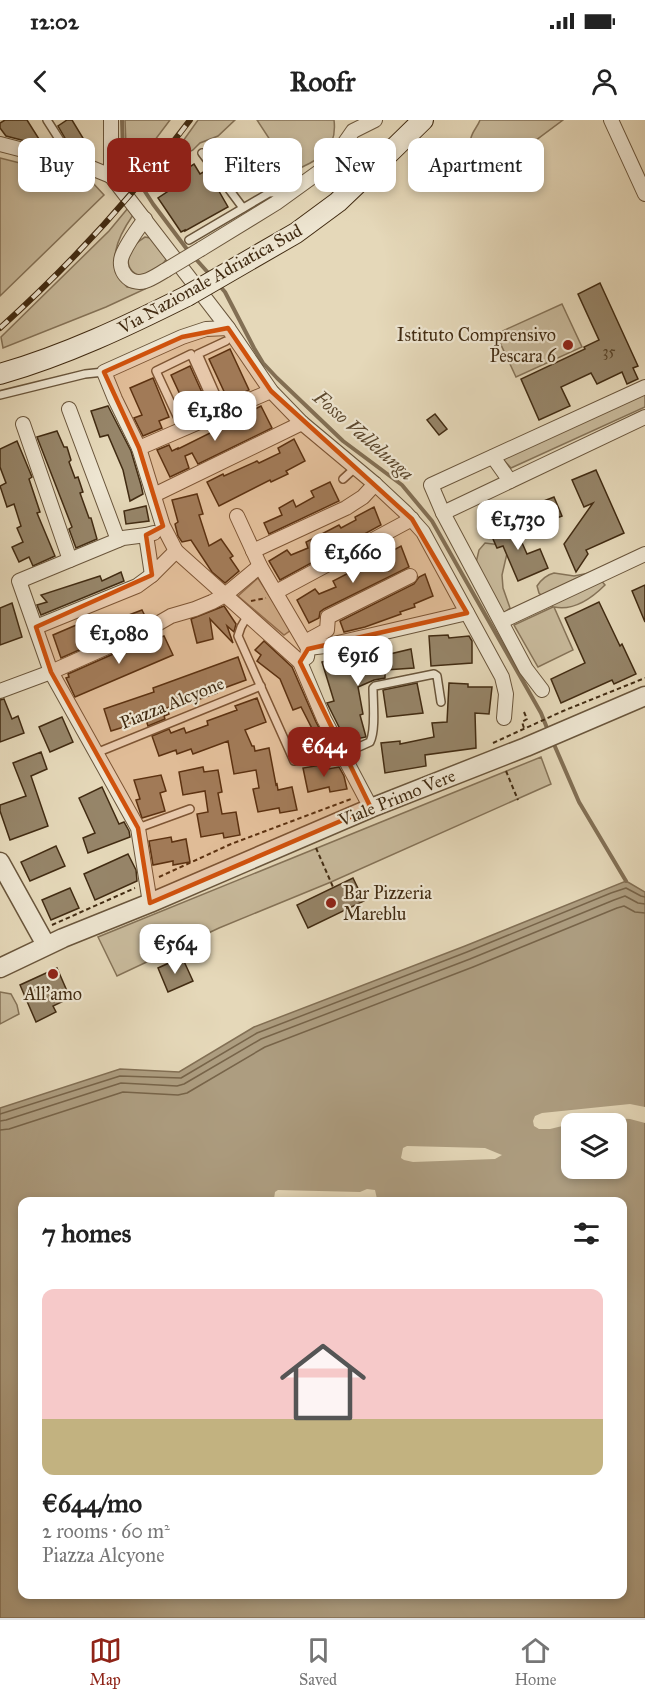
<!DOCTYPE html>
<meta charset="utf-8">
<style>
body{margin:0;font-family:"IM FELL Great Primer",serif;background:#f6f6f6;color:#222;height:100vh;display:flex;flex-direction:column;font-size:22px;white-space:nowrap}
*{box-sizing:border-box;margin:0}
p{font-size:20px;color:#767676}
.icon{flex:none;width:33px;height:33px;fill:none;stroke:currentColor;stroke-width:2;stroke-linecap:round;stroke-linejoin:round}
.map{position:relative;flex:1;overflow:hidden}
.drawer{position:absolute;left:18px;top:1077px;width:609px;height:402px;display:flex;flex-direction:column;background:#fff;border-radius:12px;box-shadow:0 3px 9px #0003}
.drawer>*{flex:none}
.banner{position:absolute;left:18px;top:18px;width:609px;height:54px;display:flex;gap:12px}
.fabs{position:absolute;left:561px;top:993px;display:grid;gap:12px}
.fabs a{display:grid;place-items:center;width:66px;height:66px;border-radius:12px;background:#fff;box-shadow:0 3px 9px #0003;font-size:30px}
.price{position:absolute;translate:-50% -51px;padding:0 14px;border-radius:12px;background:#fff;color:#222;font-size:20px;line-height:39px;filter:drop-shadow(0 2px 3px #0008)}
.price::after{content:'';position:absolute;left:50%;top:36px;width:18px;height:14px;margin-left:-9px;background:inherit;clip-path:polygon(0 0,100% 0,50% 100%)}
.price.selected{background:#8f2418;color:#fff}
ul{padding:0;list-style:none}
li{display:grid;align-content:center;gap:12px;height:318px;padding:0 24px}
li span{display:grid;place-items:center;height:186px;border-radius:12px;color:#555}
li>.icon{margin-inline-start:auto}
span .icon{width:108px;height:108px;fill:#fffc;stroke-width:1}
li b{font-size:26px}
h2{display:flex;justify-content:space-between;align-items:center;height:72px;padding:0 24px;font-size:26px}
.tag{padding:0 21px;border-radius:12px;background:#fff;box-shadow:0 3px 9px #0003;font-size:21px;line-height:54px}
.tag.selected{background:#8f2418;color:#fff}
.status{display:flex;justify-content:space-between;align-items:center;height:42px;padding:0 30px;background:#fff;direction:ltr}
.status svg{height:16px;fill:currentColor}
header{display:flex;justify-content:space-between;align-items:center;height:78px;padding:0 24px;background:#fff;font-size:27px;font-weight:700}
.tab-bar{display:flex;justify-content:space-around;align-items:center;height:84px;border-top:2px solid #e0e0e0;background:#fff;font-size:16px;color:#767676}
.tab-bar a{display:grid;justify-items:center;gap:3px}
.tab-bar .selected{color:#8f2418}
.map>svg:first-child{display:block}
.green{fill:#c9bb9d;stroke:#857358;stroke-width:1.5}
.water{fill:#ad9d80;stroke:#826f54;stroke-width:1.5;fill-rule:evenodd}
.pier{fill:#e5d8b9}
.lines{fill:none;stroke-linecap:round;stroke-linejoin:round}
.shore{stroke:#776449;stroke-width:1.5}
.stream{stroke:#826f54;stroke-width:4}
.building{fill:#968569;stroke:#412b12;stroke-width:1.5}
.service-casing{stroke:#6a563c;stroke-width:10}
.minor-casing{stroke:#6a563c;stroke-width:16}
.tertiary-casing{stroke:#6a563c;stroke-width:21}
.secondary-casing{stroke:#412b12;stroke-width:22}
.path{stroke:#412b12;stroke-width:2;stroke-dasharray:4.5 3;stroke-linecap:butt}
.service{stroke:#eee6d2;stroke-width:7}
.minor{stroke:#eee6d2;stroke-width:14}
.tertiary{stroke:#eee6d2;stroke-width:18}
.secondary{stroke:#eee6d2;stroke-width:20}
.rail-casing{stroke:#412b12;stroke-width:6}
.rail{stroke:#eee6d2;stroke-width:4;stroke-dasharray:11;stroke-linecap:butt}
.minor-bridge-casing{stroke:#6a563c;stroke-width:16;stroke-linecap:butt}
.secondary-bridge-casing{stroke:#412b12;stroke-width:22;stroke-linecap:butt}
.minor-bridge{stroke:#eee6d2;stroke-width:14}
.secondary-bridge{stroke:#eee6d2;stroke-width:20}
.marked{fill:#cf520d;fill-opacity:0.2;stroke:#cf520d;stroke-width:4.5;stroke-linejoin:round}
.poi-dot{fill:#8f2418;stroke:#eee6d2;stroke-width:2}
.labels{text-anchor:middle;stroke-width:4.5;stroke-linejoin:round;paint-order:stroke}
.number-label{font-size:15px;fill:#564228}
.street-label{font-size:18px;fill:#412b12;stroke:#eee6d2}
.poi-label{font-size:18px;fill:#412b12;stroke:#eee6d2;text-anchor:end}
.water-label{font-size:20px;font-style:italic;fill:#5c482e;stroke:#eee6d2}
</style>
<div class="status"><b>12:02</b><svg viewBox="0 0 49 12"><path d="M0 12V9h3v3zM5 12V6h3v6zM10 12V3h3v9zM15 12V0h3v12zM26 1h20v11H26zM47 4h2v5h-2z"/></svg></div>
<header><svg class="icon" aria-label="back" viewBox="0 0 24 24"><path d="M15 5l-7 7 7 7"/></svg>Roofr<svg class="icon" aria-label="person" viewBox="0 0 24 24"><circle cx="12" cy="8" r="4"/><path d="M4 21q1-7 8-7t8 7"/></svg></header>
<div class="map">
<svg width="645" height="1498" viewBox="0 0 645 1498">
<rect width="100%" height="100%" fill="#e5d8b9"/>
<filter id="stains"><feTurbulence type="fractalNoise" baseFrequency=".00333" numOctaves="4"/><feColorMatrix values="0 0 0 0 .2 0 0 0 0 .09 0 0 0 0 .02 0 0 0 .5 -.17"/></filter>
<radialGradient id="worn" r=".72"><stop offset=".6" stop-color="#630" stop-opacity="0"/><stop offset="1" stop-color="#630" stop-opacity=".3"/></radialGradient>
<g class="green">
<polygon points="125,0 170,0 136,45 126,25"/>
<polygon points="198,0 235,0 218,16 200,23 193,30 181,36 171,48 168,42"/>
<path d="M257 0H334C338 32 316 41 291 52Z"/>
<path d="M480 0H563L524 29 506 37 495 45C484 40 468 33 471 18 472 12 478 6 480 0Z"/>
<polygon points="0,38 91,61 104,75 0,176"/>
<path d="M128 88 133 95C117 118 105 144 127 167L145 169 106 187 3 228 1 217 109 111Z"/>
<path d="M145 117 150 118 168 137C140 179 108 139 145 117Z"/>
<polygon points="562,184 582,227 516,257 496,214"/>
<polygon points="645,269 645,287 511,348 500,336"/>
<polygon points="485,423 501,425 508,429 502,455 503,468 510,488 501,495 475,447 479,430"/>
<path d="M554 453 574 456 589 453 599 458 605 465C592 478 573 491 554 487L573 530 538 547 514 505 553 487 539 473 537 466C541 460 546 455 554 453Z"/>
<polygon points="258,458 291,510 284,515 238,476"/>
<polygon points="541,637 551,664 331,762 219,808 117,856 98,817"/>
<polygon points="0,872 11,874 17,885 19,894 0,904"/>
</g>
<path class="water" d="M626 761 645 772V1498H0V988L120 949 179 952 254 907 465 826ZM572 1004H616V1048H572ZM22 1082H622V1474H22Z"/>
<g class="pier">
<polygon points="630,984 645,987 645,1003 630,999 609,998 587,1000 550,1009 539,1009 534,1006 533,1001 535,996 542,993"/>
<polygon points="407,1026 485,1028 502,1035 495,1039 413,1042 404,1040 401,1038 403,1028"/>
<polygon points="367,1069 375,1070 377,1079 372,1082 349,1081 346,1079 329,1082 276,1082 274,1079 275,1072 278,1070 360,1072"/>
</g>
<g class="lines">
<g class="shore">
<polyline points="0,994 120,956 181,958 257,913 467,832 611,773 626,768 641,776 645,777"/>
<polyline points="0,1001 6,1000 121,963 177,966 184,964 261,919 470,839 614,780 625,776 638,783 645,784"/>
<polyline points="0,1010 9,1009 123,972 178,975 187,973 265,927 473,847 617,788 624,786 635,792 645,793"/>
</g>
<g class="stream">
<polyline points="122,0 123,30 126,42 153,84 189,132"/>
<polyline points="194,137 211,156"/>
<polyline points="218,164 225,172 254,228 263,243 277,258 343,321 402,365 432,401 541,593 549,613"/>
<polyline points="553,622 579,682 626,761"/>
</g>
</g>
<g class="building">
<polygon points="5,0 27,0 39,19 33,23 6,16 0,8 0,3"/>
<polygon points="67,0 72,0 86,23 71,33 66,30 66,20 58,6"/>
<polygon points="233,34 242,50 228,59 217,44"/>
<polygon points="276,41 281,51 256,65 251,56"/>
<polygon points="194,44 200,54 207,50 219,65 216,66 228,87 185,111 185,110 181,112 158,78 182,62 177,55"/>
<polygon points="600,163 638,246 633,248 638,259 627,264 622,252 597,264 591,253 561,267 570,286 539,300 521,259 585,229 584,227 599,220 578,174"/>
<polygon points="230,229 249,270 228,280 209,239"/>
<polygon points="190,246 209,288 190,296 171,255"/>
<polygon points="153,258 169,297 159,301 162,308 143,316 134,298 142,295 130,268"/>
<polygon points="108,286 131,331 141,365 143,374 130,381 123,350 108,315 100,317 91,291"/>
<polygon points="261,286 272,308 198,344 192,333 185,336 189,348 170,357 157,330 169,325 172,331 178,328 178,329 214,311 215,313 228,306 229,308 246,300 244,295"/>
<polygon points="435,294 447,309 439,315 427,300"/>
<polygon points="57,311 64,327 67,327 71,340 69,342 75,358 78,357 83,372 80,373 89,398 91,398 97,419 76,428 69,409 72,407 37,317"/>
<polygon points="294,319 305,341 286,351 288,354 271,362 270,360 219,386 207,362 223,354 224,356 257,341 259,343 280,333 278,328"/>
<polygon points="17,321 32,357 29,359 40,392 37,393 55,436 33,446 29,437 19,442 12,427 23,422 17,408 21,406 14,384 7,387 0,366 6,363 0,347 0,329"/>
<polygon points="596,350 624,413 586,430 588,434 576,452 564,424 593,383 584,387 572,360"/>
<polygon points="330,362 339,381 269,414 264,403 282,395 279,388 293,380 296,387 314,377 311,371"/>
<polygon points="197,374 203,394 199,395 209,426 221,419 233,436 230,438 239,451 225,463 212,452 191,420 182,422 178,416 175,404 178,402 172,380"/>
<polygon points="554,377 562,396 538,405 531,386"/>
<polygon points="146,386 149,401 126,404 124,391"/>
<polygon points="374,387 381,405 280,460 269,441 287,430 291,435 308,428 306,422 339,405 341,408 356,400 355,397"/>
<polygon points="512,400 527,434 540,429 548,448 518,461 503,426 497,428 489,410"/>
<polygon points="401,426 409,447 324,489 320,492 319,498 309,503 297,480 315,469 319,474 336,467 333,461 366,444 369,447 383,439 383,436"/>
<polygon points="121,452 124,461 41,495 37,485 47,482 41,475 100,456 102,461"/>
<polygon points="425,454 433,476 414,484 415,487 400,492 401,494 365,507 344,512 340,501 414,464 419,457"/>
<polygon points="645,465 645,502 632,471"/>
<polygon points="599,482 620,526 622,524 636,554 614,564 612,560 561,583 551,559 585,543 565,498"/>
<polygon points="12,483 22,517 0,525 0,488"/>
<polygon points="224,486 236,504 234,512 227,506 233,523 210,499 213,519 197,523 191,499"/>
<polygon points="142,490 147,500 61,538 53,515 88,500 92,509"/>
<polygon points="448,515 449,518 469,516 472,521 472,543 431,546 429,516"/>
<polygon points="154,516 156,519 164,516 173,535 75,577 66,558 69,557 68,554"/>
<polygon points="264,521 292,547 316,602 329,627 323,630 301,587 293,590 280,559 257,541 261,535 255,530"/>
<polygon points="411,529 414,548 385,550 385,558 374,560 358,567 363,594 360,595 366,617 346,621 327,583 334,581 322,542 341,537 342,543 355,539 356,542"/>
<polygon points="238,537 246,560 216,571 217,573 194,581 193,579 167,588 169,594 164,596 165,599 148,606 146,600 111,611 104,589 154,572 153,568"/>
<polygon points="417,563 423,593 387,597 383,570"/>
<polygon points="449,563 468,564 468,567 492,567 489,594 475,593 476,628 425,635 426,646 385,653 381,623 400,621 400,624 434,617 432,603 447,602"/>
<polygon points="257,578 266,602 245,610 252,626 254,626 255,631 269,628 276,665 277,664 278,670 292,667 297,690 280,693 279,688 258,692 253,669 259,668 256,650 234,654 228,621 193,634 191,629 177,634 176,630 159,636 152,616 169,609 171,613 184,608 186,613 208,605 207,601 237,590 235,586"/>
<polygon points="4,579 12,599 18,596 24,613 0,622 0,580"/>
<polygon points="62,597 73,622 50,632 39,607"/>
<polygon points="41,632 47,649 31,656 48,706 10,720 0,691 0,685 26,676 13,643"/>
<polygon points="327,644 328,649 339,647 344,656 347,669 330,672 329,667 308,672 303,648"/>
<polygon points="203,647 204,652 218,650 222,672 218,673 222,694 236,692 240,715 224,718 223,713 201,717 197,694 208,692 205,671 183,675 179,652"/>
<polygon points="161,655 166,671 160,673 165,691 142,698 136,680 140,679 134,660"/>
<polygon points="102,667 119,704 124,702 129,711 130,717 88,733 83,718 95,713 79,678"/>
<polygon points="171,717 172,722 186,719 190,742 173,745 173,741 153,745 149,721"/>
<polygon points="56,726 65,746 30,761 21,742"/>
<polygon points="128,734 136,750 137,761 95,780 84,754"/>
<polygon points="353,758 364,781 308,808 297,785"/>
<polygon points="70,768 79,788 51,800 42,780"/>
<polygon points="182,837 193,861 168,872 158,848"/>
<polygon points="57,848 70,878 53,886 56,892 36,902 20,865"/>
</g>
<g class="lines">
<defs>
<g id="service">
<polyline points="47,0 61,22 59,39"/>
<polyline points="202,33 243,88"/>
<polyline points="189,120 269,73 289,72"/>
<polyline points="0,275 85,254 104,252"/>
<polyline points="223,291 198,234 226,221"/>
<polyline points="183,309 156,251 191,234 218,294"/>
<polyline points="343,359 355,348"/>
<path d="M248 495 241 507 238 516 294 641 343 634 370 622C376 610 373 583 373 568L375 566 434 554 437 556 441 582"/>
<polyline points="96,633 261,566"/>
<polyline points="138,708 190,689"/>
</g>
<g id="minor">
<polyline points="111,0 111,56"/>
<polyline points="611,0 645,74"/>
<polyline points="0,24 89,47 111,56"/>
<polyline points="111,56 228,208 271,271 302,303 375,364 405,392 423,412 502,557 506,574 504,598"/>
<path d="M145 99C137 110 127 123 122 136 117 150 129 166 145 161 152 159 159 154 166 150"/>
<polyline points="201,129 276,83 330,44 353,11 375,0"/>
<polyline points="228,208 206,209 182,217 104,252 115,279 139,328 163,406 176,431 300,542 324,599 371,688"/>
<polyline points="69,289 118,420"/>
<polyline points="23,304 70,440"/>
<polyline points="139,328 271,271"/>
<polyline points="493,337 510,361"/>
<polyline points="154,375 302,303"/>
<polyline points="443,393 645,297"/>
<polyline points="237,396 260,446 308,528 307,537 300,542"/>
<polyline points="154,413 146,415 152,455 176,431"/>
<polyline points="146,415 123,418 19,461 51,552 138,708 150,783"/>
<polyline points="253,431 346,388 363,377 375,364"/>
<polyline points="276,472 412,399"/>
<polyline points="502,501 645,434"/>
<polyline points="36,507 137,466 152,455"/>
<polyline points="305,522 327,510 328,497 410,456"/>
<polyline points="308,528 325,526 467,493"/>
<polyline points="542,570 526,549 443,393 431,365 645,267"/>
<polyline points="0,571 51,552 152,507 171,496 195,489 212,482 225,475 260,446"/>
</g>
<g id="tertiary">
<polyline points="0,742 46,825"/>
<polyline points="0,848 63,818 150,783 371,688 526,627 645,576"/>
</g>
<g id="secondary">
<polyline points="381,41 423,0"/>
<path d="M0 254C66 235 127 206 187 176"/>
</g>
</defs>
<use href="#service" class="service-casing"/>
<use href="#minor" class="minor-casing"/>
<use href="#tertiary" class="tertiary-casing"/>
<use href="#secondary" class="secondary-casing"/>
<g class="path">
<polyline points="251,481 266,478"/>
<polyline points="524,592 527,599 522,602 524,608"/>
<polyline points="493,623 563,591 645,558"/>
<polyline points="506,651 518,680"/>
<polyline points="316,728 333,767"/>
<polyline points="159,757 231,724 351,679"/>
<polyline points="52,805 135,768"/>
</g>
<use href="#service" class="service"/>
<use href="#minor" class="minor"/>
<use href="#tertiary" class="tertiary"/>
<use href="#secondary" class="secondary"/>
<defs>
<path id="rail" d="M0 208C70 145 134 75 190 0"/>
</defs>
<use href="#rail" class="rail-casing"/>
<use href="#rail" class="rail"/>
<defs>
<polyline id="minor-bridge" points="166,150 201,129"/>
<polyline id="secondary-bridge" points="187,176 296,113 338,82 381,41"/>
</defs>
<use href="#minor-bridge" class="minor-bridge-casing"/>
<use href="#secondary-bridge" class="secondary-bridge-casing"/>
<use href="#minor-bridge" class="minor-bridge"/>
<use href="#secondary-bridge" class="secondary-bridge"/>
</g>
<path class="marked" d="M228 208 271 271 412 399 467 493 308 529 300 542 371 688 150 783 138 708 51 552 36 507 152 455 146 415 163 406 139 328 104 252 182 217Z"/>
<g class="poi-dot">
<circle cx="568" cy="225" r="6"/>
<circle cx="331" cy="783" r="6"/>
<circle cx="53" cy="854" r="6"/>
</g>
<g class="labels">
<g class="number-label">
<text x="609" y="236">35</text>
</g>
<g class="street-label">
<text transform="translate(210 159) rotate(-29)" y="6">Via Nazionale Adriatica Sud</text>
<text transform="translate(172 583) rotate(-22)" y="6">Piazza Alcyone</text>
<text transform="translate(397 678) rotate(-22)" y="6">Viale Primo Vere</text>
</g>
<g class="poi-label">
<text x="556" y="221">Istituto Comprensivo<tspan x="556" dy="21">Pescara 6</tspan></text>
<text x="343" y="779" text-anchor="start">Bar Pizzeria<tspan x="343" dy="21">Mareblu</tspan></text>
<text x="53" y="880" text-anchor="middle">All'amo</text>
</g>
<g class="water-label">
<text transform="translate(364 315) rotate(41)" y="7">Fosso Vallelunga</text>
</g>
</g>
<rect width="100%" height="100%" filter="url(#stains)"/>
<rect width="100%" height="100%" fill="url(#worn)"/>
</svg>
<div class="fabs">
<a><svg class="icon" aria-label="layers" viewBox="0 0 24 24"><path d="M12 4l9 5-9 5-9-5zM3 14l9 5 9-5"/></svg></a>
</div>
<b class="price" style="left:215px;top:322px">€1,180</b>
<b class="price" style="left:518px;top:431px">€1,730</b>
<b class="price" style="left:353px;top:464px">€1,660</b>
<b class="price" style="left:119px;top:545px">€1,080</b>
<b class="price" style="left:358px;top:567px">€916</b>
<b class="price selected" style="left:324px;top:658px">€644</b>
<b class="price" style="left:175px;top:855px">€564</b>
<div class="banner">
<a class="tag">Buy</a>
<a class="tag selected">Rent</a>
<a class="tag">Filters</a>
<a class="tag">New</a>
<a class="tag">Apartment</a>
</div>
<section class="drawer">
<h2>7 homes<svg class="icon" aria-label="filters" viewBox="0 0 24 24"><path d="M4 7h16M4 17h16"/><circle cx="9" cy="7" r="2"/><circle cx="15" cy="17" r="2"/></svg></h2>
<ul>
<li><span style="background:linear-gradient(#f6c9c9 70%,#c2b280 0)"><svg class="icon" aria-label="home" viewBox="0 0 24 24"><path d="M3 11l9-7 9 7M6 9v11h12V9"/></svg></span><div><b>€644/mo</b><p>2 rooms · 60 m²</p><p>Piazza Alcyone</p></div></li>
</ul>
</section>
</div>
<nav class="tab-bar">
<a class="selected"><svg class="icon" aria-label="map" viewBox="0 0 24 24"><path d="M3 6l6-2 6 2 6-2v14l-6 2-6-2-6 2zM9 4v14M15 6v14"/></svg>Map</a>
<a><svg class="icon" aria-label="saved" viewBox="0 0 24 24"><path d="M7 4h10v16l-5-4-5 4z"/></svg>Saved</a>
<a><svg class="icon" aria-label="home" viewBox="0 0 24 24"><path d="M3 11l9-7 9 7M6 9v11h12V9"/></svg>Home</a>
</nav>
